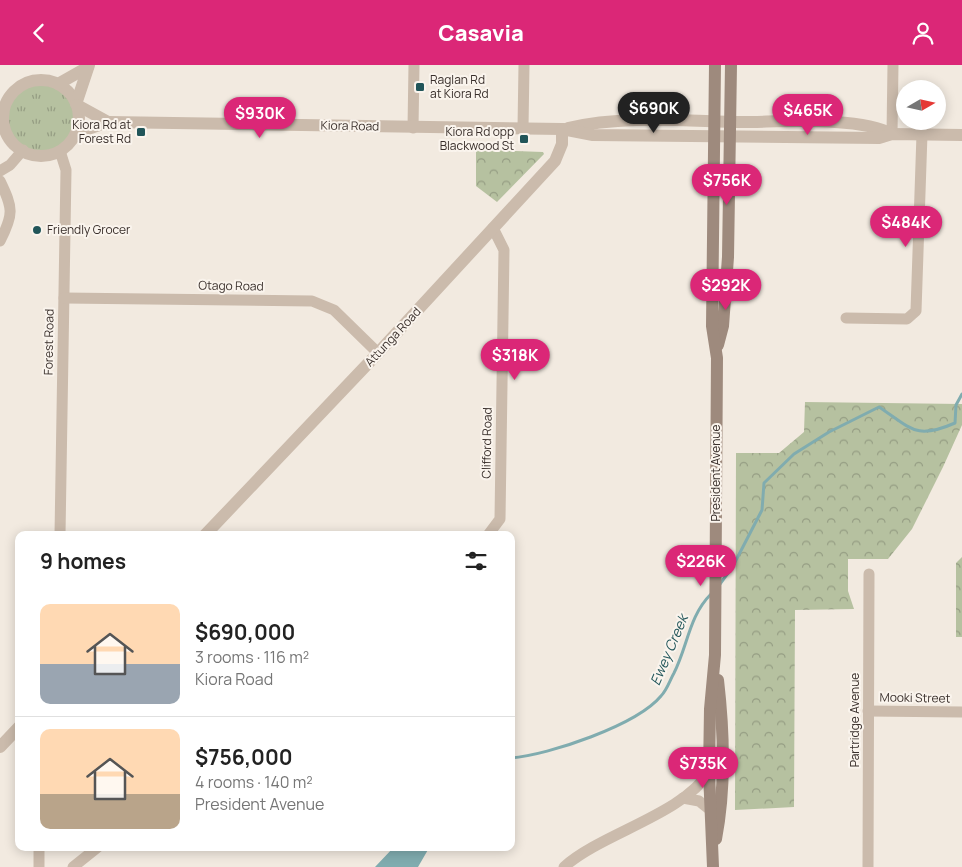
<!DOCTYPE html>
<meta charset="utf-8">
<style>
body{margin:0;font-family:Manrope,sans-serif;background:#f6f6f6;color:#222;height:100vh;display:flex;flex-direction:column;font-size:19px;white-space:nowrap}
*{box-sizing:border-box;margin:0}
p{font-size:16px;color:#767676}
.icon{flex:none;width:28px;height:28px;fill:none;stroke:currentColor;stroke-width:2;stroke-linecap:round;stroke-linejoin:round}
.map{position:relative;flex:1;overflow:hidden}
.sheet{position:absolute;left:15px;top:466px;width:500px;height:320px;display:flex;flex-direction:column;background:#fff;border-radius:10px;box-shadow:0 2px 12px #0003}
.sheet>*{flex:none}
.needle{width:32px;rotate:81deg}
.fabs{position:absolute;left:896px;top:15px;display:grid;gap:10px}
.fabs a{display:grid;place-items:center;width:50px;height:50px;border-radius:50%;background:#fff;box-shadow:0 2px 12px #0003;font-size:25px}
.price{position:absolute;translate:-50% -42px;padding:0 11px;border-radius:18px;background:#db2777;color:#fff;font-size:16px;line-height:32px;filter:drop-shadow(0 1px 2px #0008)}
.price::after{content:'';position:absolute;left:50%;top:30px;width:15px;height:11px;margin-left:-8px;background:inherit;clip-path:polygon(0 0,100% 0,50% 100%)}
.price.selected{background:#222;color:#fff}
ul{padding:0;list-style:none}
li{display:flex;align-items:center;gap:15px;height:125px;padding:0 25px}
li+li{border-top:1px solid #e0e0e0}
li span{display:grid;place-items:center;flex:none;width:140px;height:100px;border-radius:10px;color:#555}
li>.icon{margin-inline-start:auto}
span .icon{width:60px;height:60px;fill:#fffc;stroke-width:1}
li b{font-size:21px}
h2{display:flex;justify-content:space-between;align-items:center;height:60px;padding:0 25px;font-size:21px}
header{display:flex;justify-content:space-between;align-items:center;height:65px;padding:0 25px;background:#db2777;color:#fff;font-size:22px;font-weight:800}
.map>svg:first-child{display:block}
.grass{fill:url(#grass-tufts)}
.forest{fill:url(#forest-crowns)}
.water{fill:#80acaf}
.lines{fill:none;stroke-linecap:round;stroke-linejoin:round}
.stream{stroke:#80acaf;stroke-width:3}
.minor{stroke:#cbbbac;stroke-width:11}
.tertiary{stroke:#cbbbac;stroke-width:12}
.secondary{stroke:#9e8a7d;stroke-width:12}
.poi-dot{fill:#215559;stroke:#faf4ed;stroke-width:2}
.labels{text-anchor:middle;stroke-width:4;stroke-linejoin:round;paint-order:stroke}
.poi-label{font-size:12px;fill:#392f2b;stroke:#faf4ed;text-anchor:start}
.street-label{font-size:12px;fill:#392f2b;stroke:#faf4ed}
.water-label{font-size:14px;font-style:italic;fill:#215559;stroke:#faf4ed}
</style>
<header><svg class="icon" aria-label="back" viewBox="0 0 24 24"><path d="M15 5l-7 7 7 7"/></svg>Casavia<svg class="icon" aria-label="person" viewBox="0 0 24 24"><circle cx="12" cy="8" r="4"/><path d="M4 21q1-7 8-7t8 7"/></svg></header>
<div class="map">
<svg width="962" height="802" viewBox="0 0 962 802">
<defs>
<pattern id="grass-tufts" width="24" height="20" patternUnits="userSpaceOnUse" patternTransform="scale(1.25)"><rect width="24" height="20" fill="#b6c1a0"/><path d="M3 7l-1-3M5 7V3M7 7l1-3M15 17l-1-3M17 17v-4M19 17l1-3" fill="none" stroke="#959d83"/></pattern>
<pattern id="forest-crowns" width="20" height="18" patternUnits="userSpaceOnUse" patternTransform="scale(1.25)"><rect width="20" height="18" fill="#b6c1a0"/><path d="M2 6a3 3 0 1 1 6 0M12 15a3 3 0 1 1 6 0" fill="none" stroke="#959d83"/></pattern>
</defs>
<rect width="100%" height="100%" fill="#f2eae0"/>
<circle class="grass" cx="41" cy="53" r="38"/>
<g class="forest">
<polygon points="476,82 492,85 543,87 544,89 497,137 476,121"/>
<polygon points="805,337 962,339 962,360 943,402 912,464 888,494 848,494 848,526 854,544 795,545 794,742 735,745 736,388 779,388 804,367"/>
<polygon points="962,492 962,572 956,572 956,498"/>
</g>
<polygon class="water" points="393,783 393,782 429,783 418,802 375,802"/>
<g class="lines">
<g class="stream">
<path d="M720 519 733 501 762 445 764 418 794 389 829 367 879 342C912 364 916 375 955 358L956 340 962 329"/>
<path d="M511 693C549 690 637 660 661 631 667 625 670 615 674 608 688 580 689 551 711 529"/>
</g>
<g class="minor">
<polyline points="413,63 414,0"/>
<polyline points="523,63 524,0"/>
<polyline points="892,69 893,0"/>
<polyline points="60,86 66,105 60,470"/>
<polyline points="0,106 10,100 23,85"/>
<path d="M0 116C13 143 14 149 0 176"/>
<polyline points="64,233 312,236 334,245 378,288"/>
<polyline points="846,253 907,254 916,246 922,69"/>
<polyline points="488,470 500,454 504,185 493,163"/>
<polyline points="868,646 962,647"/>
<polyline points="683,733 699,736 709,744"/>
<polyline points="39,782 39,802"/>
<polyline points="73,802 98,782"/>
<path d="M564 802C602 768 682 750 709 707"/>
<polyline points="868,802 869,509"/>
</g>
<g class="tertiary">
<circle cx="41" cy="53" r="38"/>
<polyline points="58,19 88,2"/>
<polyline points="76,39 89,0"/>
<polyline points="77,40 108,57"/>
<path d="M568 63C624 50 684 56 742 57 781 57 860 51 892 69"/>
<polyline points="76,68 108,57 562,64 593,70 879,73 892,69 962,70"/>
<polyline points="205,470 378,288 555,96 562,79 562,64"/>
<polyline points="0,682 19,662"/>
</g>
<g class="secondary">
<polyline points="718,280 723,261 728,192 731,0"/>
<path d="M716 774C726 722 724 667 718 615"/>
<polyline points="713,802 709,707 710,644 715,590 717,293 712,261 715,0"/>
</g>
</g>
<g class="poi-dot">
<rect x="415" y="17" width="10" height="10" rx="2.5"/>
<rect x="136" y="62" width="10" height="10" rx="2.5"/>
<rect x="519" y="69" width="10" height="10" rx="2.5"/>
<circle cx="37" cy="165" r="5"/>
</g>
<g class="labels">
<g class="poi-label">
<text x="430" y="19">Raglan Rd<tspan x="430" dy="14">at Kiora Rd</tspan></text>
<text x="131" y="64" text-anchor="end">Kiora Rd at<tspan x="131" dy="14">Forest Rd</tspan></text>
<text x="514" y="71" text-anchor="end">Kiora Rd opp<tspan x="514" dy="14">Blackwood St</tspan></text>
<text x="47" y="169">Friendly Grocer</text>
</g>
<g class="street-label">
<text transform="translate(350 61) rotate(1)" y="4">Kiora Road</text>
<text transform="translate(231 221) rotate(1)" y="4">Otago Road</text>
<text transform="translate(393 272) rotate(-47)" y="4">Attunga Road</text>
<text transform="translate(49 277) rotate(-89)" y="4">Forest Road</text>
<text transform="translate(487 378) rotate(-89)" y="4">Clifford Road</text>
<text transform="translate(716 408) rotate(-90)" y="4">President Avenue</text>
<text transform="translate(915 633) rotate(1)" y="4">Mooki Street</text>
<text transform="translate(855 655) rotate(-90)" y="4">Partridge Avenue</text>
</g>
<g class="water-label">
<text transform="translate(669 585) rotate(-67)" y="5">Ewey Creek</text>
</g>
</g>
</svg>
<div class="fabs">
<a><svg class="needle" viewBox="-14 -14 28 28"><path d="M0-13l5 13h-10z" fill="#e53935"/><path d="M0 13l5-13h-10z" fill="#767676"/></svg></a>
</div>
<b class="price selected" style="left:654px;top:69px">$690K</b>
<b class="price" style="left:808px;top:71px">$465K</b>
<b class="price" style="left:260px;top:74px">$930K</b>
<b class="price" style="left:727px;top:141px">$756K</b>
<b class="price" style="left:906px;top:183px">$484K</b>
<b class="price" style="left:726px;top:246px">$292K</b>
<b class="price" style="left:515px;top:316px">$318K</b>
<b class="price" style="left:701px;top:522px">$226K</b>
<b class="price" style="left:703px;top:724px">$735K</b>
<section class="sheet">
<h2>9 homes<svg class="icon" aria-label="filters" viewBox="0 0 24 24"><path d="M4 7h16M4 17h16"/><circle cx="9" cy="7" r="2"/><circle cx="15" cy="17" r="2"/></svg></h2>
<ul>
<li><span style="background:linear-gradient(#ffd9b3 60%,#9aa5b1 0)"><svg class="icon" aria-label="home" viewBox="0 0 24 24"><path d="M3 11l9-7 9 7M6 9v11h12V9"/></svg></span><div><b>$690,000</b><p>3 rooms · 116 m²</p><p>Kiora Road</p></div></li>
<li><span style="background:linear-gradient(#ffd9b3 65%,#b9a48a 0)"><svg class="icon" aria-label="home" viewBox="0 0 24 24"><path d="M3 11l9-7 9 7M6 9v11h12V9"/></svg></span><div><b>$756,000</b><p>4 rooms · 140 m²</p><p>President Avenue</p></div></li>
</ul>
</section>
</div>
